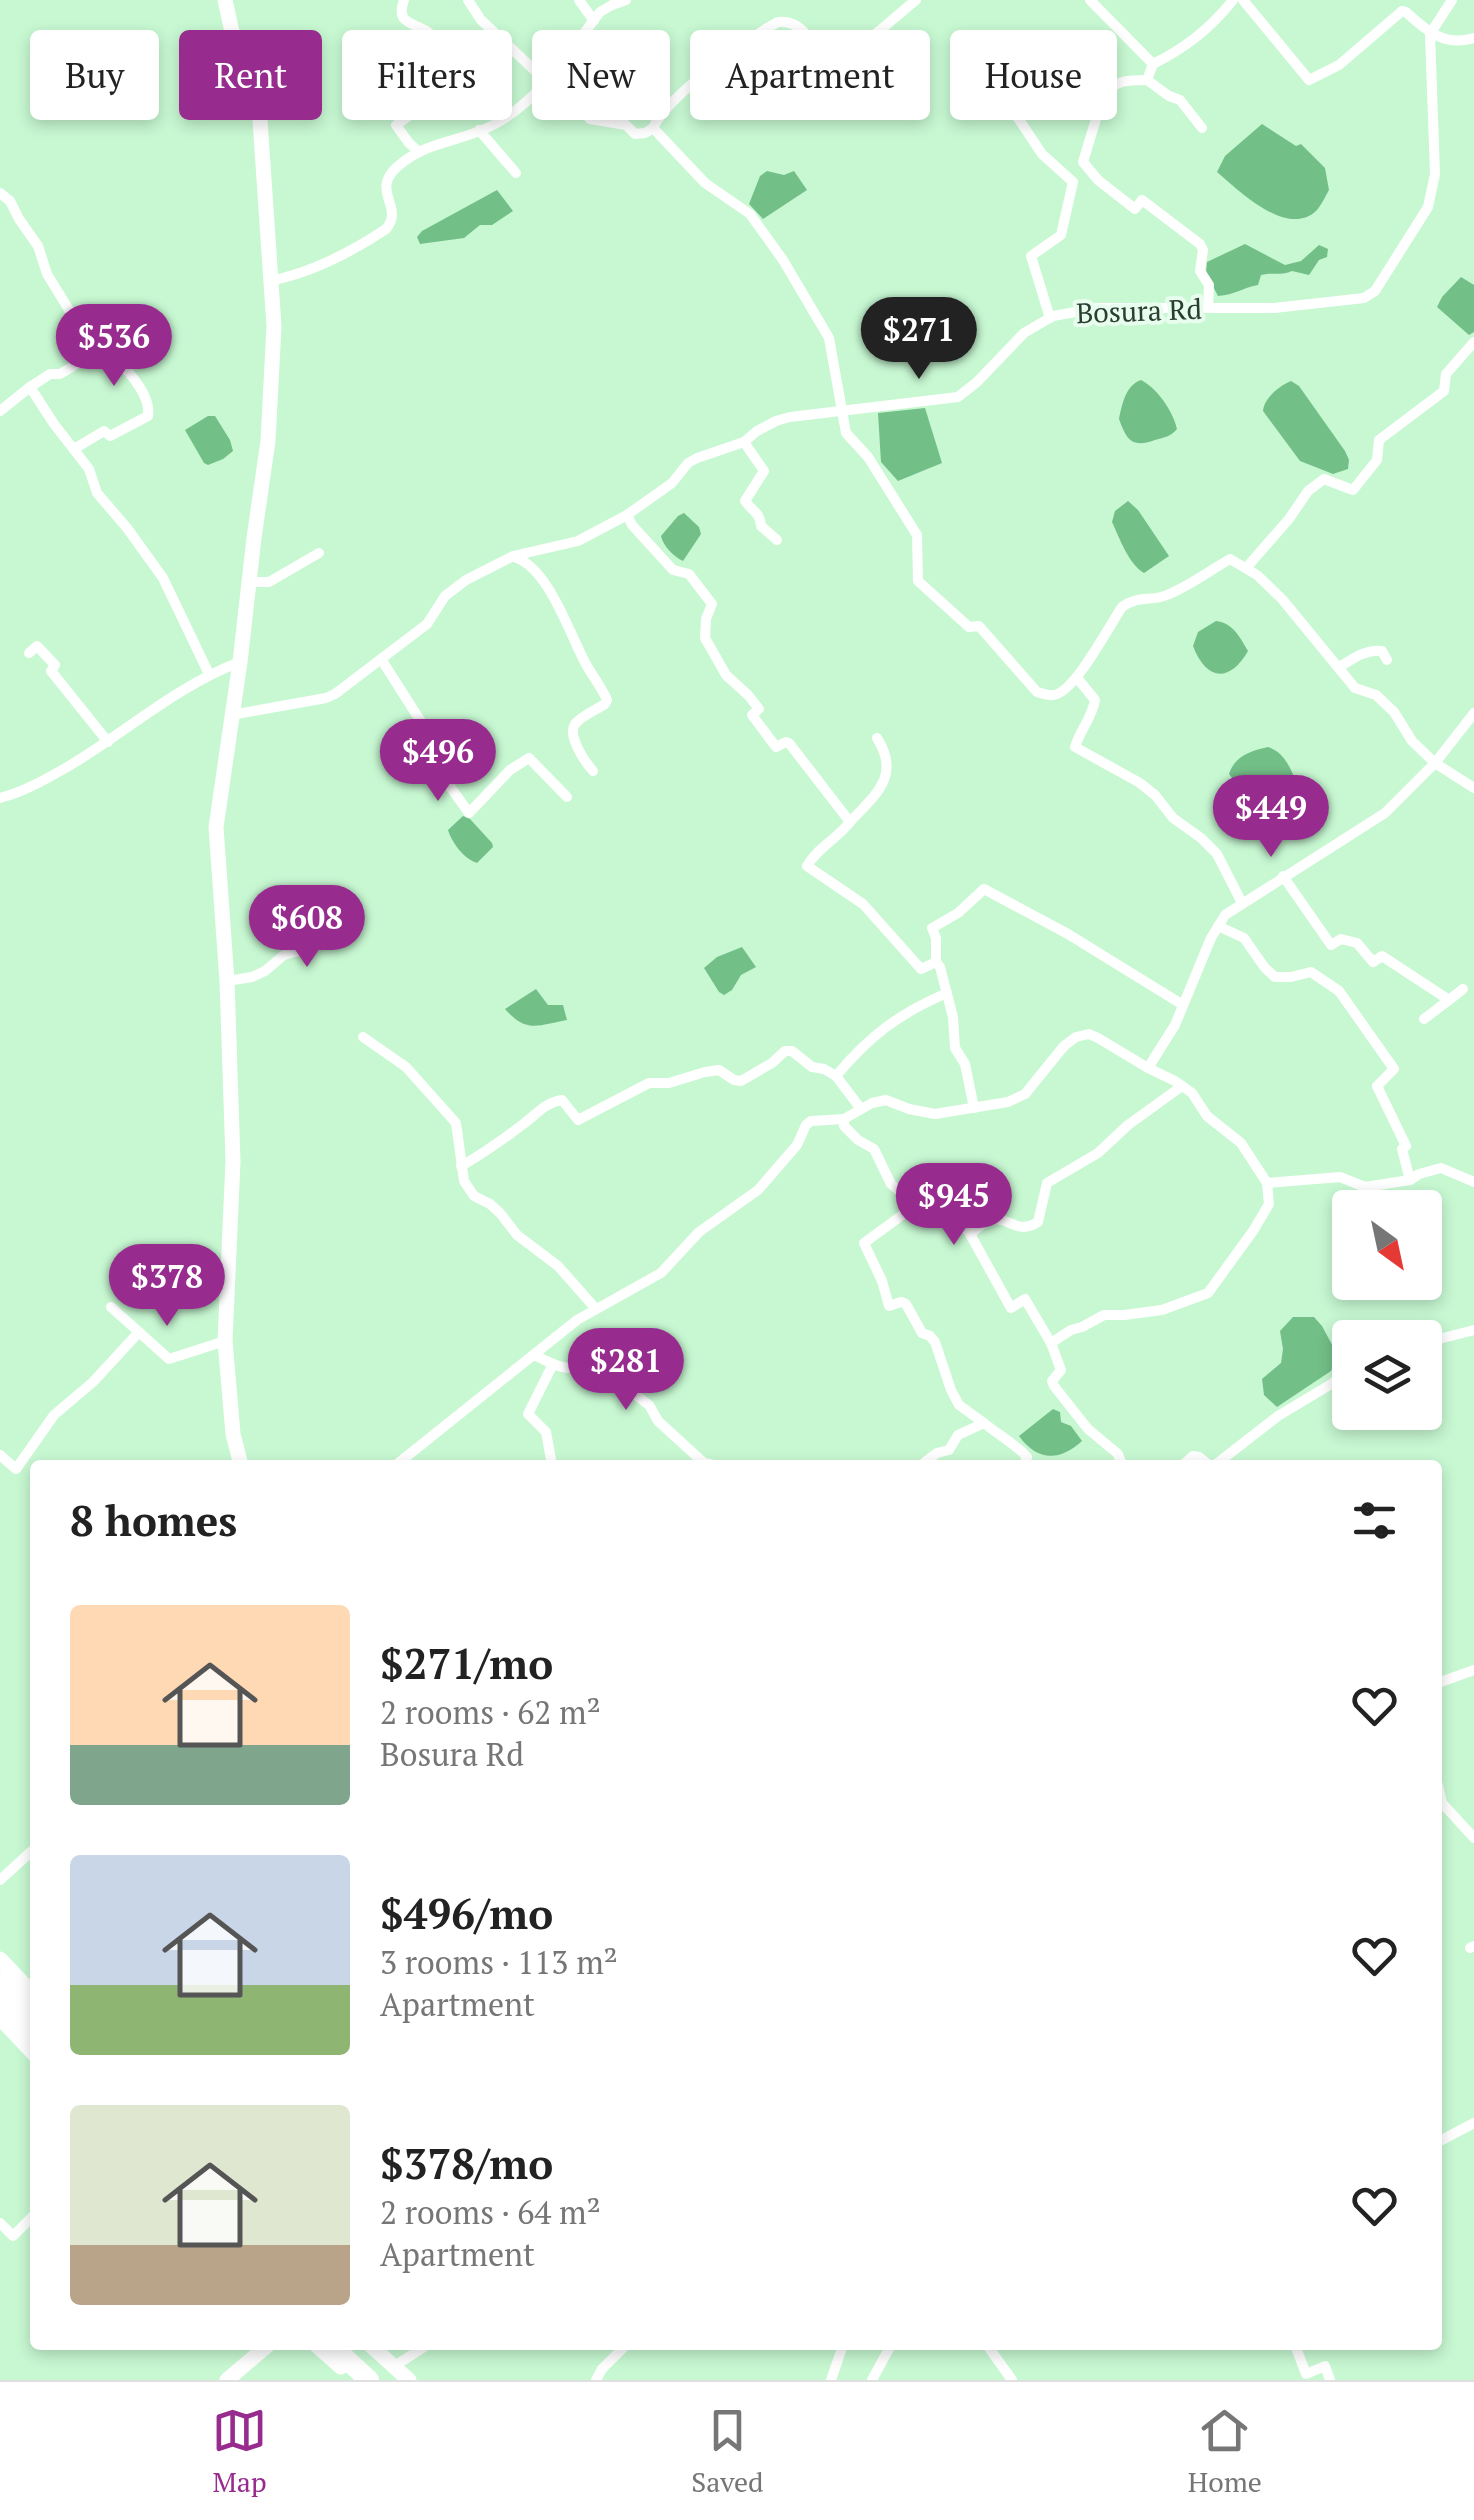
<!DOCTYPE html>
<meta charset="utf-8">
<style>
body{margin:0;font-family:"PT Serif",serif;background:#f2f2f2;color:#222;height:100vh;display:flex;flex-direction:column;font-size:38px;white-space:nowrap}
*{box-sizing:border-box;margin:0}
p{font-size:32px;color:#767676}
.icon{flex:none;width:55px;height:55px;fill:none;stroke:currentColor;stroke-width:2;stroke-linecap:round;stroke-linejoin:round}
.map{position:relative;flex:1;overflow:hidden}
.panel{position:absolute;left:30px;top:1460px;width:1412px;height:890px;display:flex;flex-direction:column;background:#fff;border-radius:10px;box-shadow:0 5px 15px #0003}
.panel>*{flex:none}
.hud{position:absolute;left:30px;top:30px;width:1415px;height:90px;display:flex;gap:20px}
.needle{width:65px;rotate:147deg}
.tools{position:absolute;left:1332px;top:1190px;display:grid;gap:20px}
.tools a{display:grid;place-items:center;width:110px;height:110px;border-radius:10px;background:#fff;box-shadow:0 5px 15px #0003;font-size:50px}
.price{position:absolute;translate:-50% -85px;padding:0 22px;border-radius:35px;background:#972c8e;color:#fff;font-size:32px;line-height:65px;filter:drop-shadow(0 2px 5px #0008)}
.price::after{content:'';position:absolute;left:50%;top:60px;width:30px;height:22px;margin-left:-15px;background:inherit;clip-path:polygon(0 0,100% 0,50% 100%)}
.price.selected{background:#222;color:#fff}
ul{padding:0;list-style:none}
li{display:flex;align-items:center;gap:30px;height:250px;padding:0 40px}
li span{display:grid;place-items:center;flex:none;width:280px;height:200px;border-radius:10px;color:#555}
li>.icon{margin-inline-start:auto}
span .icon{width:120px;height:120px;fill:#fffc;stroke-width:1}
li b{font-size:42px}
h2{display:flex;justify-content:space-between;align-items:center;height:120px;padding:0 40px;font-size:42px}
.pill{padding:0 35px;border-radius:10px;background:#fff;box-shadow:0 5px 15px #0003;font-size:35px;line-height:90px}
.pill.selected{background:#972c8e;color:#fff}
.tabs{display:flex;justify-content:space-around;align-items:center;height:140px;border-top:2px solid #e0e0e0;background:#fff;font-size:28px;color:#767676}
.tabs a{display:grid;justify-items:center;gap:5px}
.tabs .selected{color:#972c8e}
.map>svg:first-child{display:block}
.water{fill:#73bf88}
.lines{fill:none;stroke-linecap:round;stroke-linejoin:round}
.street{stroke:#fff;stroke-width:10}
.secondary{stroke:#fff;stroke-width:15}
.highway{stroke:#fff;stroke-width:20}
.labels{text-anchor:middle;stroke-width:8;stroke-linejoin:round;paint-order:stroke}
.street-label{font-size:28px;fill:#2b3f30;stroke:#e9fdee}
</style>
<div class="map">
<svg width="1474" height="2380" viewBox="0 0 1474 2380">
<rect width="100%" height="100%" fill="#c7f8d2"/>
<g class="water">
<path d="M127 58 134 60 137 66 139 104C136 117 125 119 113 118 98 105 98 81 101 62Z"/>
<path d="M1262 124 1296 146 1301 144 1325 168 1329 190C1325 197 1321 206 1316 211 1287 238 1238 190 1217 172L1225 156Z"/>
<polygon points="767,171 784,175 794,171 807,190 763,219 749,204 760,176"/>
<polygon points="497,190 513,211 492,225 480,225 464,238 420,244 417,237 422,231"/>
<path d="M1245 244 1285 265 1301 261 1319 245 1328 249 1327 257 1319 260 1309 275 1292 271C1282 276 1272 272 1261 275L1258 285C1242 288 1235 295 1218 296L1206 273 1207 262Z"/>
<polygon points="1461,277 1474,285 1474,332 1469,335 1437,307 1442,297"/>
<path d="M1141 380C1157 388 1173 411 1177 429 1170 437 1165 437 1155 440 1132 448 1127 441 1119 419 1122 404 1126 385 1141 380Z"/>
<path d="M1291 381 1299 386 1345 451 1349 460 1348 469 1333 474 1300 461 1263 411C1264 398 1279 386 1291 381Z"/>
<polygon points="925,408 942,463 898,481 881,462 878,413"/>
<polygon points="208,416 215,416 230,440 233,451 223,459 208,465 204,463 185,430"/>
<path d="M1128 501 1138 510 1169 556 1144 573C1128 563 1120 539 1112 522L1115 511Z"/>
<path d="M684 513 699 527 701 534 683 561C674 557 663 546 661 536L678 516Z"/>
<path d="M1216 621C1233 623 1240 637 1248 651 1229 684 1206 680 1193 646L1198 632Z"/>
<path d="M1268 747C1286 753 1290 769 1298 785 1293 799 1274 812 1260 814L1229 774C1235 756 1250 751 1268 747Z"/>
<path d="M463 816 470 819 492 843 493 847 477 863C464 859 452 843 448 830Z"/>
<polygon points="742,947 756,967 741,975 732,990 724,995 719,992 704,968 717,957"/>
<path d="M536 989 548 1005H563L567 1020C538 1025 527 1034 505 1009Z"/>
<polygon points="1293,1317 1314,1317 1322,1326 1338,1356 1331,1371 1277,1407 1264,1395 1262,1379 1281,1363 1283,1349 1280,1331"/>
<path d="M1053 1409 1060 1412 1061 1422 1071 1426 1082 1441C1059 1462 1037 1461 1019 1436Z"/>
</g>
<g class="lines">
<g class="street">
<path d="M404 0C393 30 423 20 436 40L427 55 407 64 433 99 396 125 409 143 418 151"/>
<path d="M468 0 481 20 547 82 571 99 590 119 626 125 635 134 645 133 653 128 705 183 750 214 783 260 829 338 846 433 868 457 917 535 918 581 969 627 979 626 1037 692C1041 693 1049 696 1053 695 1074 694 1109 626 1122 607 1138 595 1150 602 1167 595 1189 586 1209 571 1230 559L1257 575 1282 599 1355 688 1376 695 1394 712 1412 741 1435 763 1474 788"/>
<polyline points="579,0 594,21"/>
<polyline points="1090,0 1153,64"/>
<path d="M1243 0 1309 80 1339 65 1402 11 1406 12C1427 31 1444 47 1474 38"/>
<path d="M1048 65 1081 90 1098 98C1116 81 1123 80 1147 80"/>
<polyline points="984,75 1020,121 1042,154 1073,182 1061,235 1031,256 1050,318"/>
<polyline points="1098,98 1099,109 1083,162 1098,180 1135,209 1142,200 1200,244 1203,250 1200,271 1209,285 1208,308"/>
<path d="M653 128C668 96 746 39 778 22 803 20 812 42 821 63 858 55 887 23 916 0"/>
<path d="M1202 128 1180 100 1169 96 1147 80 1153 64C1184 49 1211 28 1233 0"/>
<polyline points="479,130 516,173"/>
<polyline points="0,193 10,201 19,219 38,246 47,274 74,318 103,344"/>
<path d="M269 281C312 273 350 253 386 229 405 207 370 191 397 167 429 139 461 143 495 124 541 99 569 52 600 12L612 5 626 0"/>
<path d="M30 387 50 374H60L72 367 103 344C119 363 152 391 148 416L110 436 104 431 74 449"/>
<polyline points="0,411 30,387 54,424 89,469 97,493 127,528 163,578 209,674"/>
<path d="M744 442 764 471 745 501C752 511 760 512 761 526L777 540"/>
<path d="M627 515 632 525 673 570 689 574 712 604 706 619 705 638 726 675 748 695 759 709 752 715 776 747 786 742 789 743 850 822C837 839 817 848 807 866L863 904 921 969 936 962 940 967 953 1017 955 1048 965 1064 974 1108"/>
<path d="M514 557C549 567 570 636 587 666 594 678 602 688 607 700L605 704C596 710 581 716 575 724 567 736 585 762 593 771"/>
<polyline points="1247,567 1289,519 1308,491 1324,479 1353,490 1377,460 1379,440 1444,391 1446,374 1474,342"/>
<polyline points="250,582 269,582 319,553"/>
<polyline points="29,653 37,646 55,665 51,671 108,742"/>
<polyline points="381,659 448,764 438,770 469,813 510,770 529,758 567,797"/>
<path d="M1339 667C1353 659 1365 649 1382 651L1387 660"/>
<path d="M1078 679 1095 700C1092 718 1080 730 1075 747L1140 783 1155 795 1173 818 1201 838 1217 854 1242 903"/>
<polyline points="231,715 326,698 335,694 427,624 445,596 466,580 513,556 578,541 627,515 672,483 688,463 697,458 744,442 757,431 776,421 790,417 958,397 977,382 1024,333 1053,316 1098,308 1274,308 1364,298 1375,291 1428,207 1435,174 1430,34 1452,0"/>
<path d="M0 798C26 791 46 779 69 766 126 732 178 685 240 662"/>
<path d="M850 822C876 794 901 776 877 738"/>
<polyline points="1283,876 1331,945 1341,939 1357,943 1373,962 1382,956 1449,1000 1424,1019"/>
<polyline points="1218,926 1244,938 1265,968 1275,977 1291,977 1311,972 1339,991 1394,1069 1377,1086 1406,1146 1402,1149 1410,1180"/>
<polyline points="936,962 936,938 932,928 958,913 984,889 1068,934 1183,1005"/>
<polyline points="227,981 252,977 265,971 284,955 317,946 342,900"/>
<polyline points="1449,1000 1463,989"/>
<polyline points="363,1037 406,1067 456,1123 464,1181 474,1196 490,1204 500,1213 517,1235 558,1266 596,1309"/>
<polyline points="1148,1068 1175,1025 1211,938 1225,915 1385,813 1435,763 1474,713"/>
<path d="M836 1076C869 1036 900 1013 947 993"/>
<polyline points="844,1119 844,1126 858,1140 874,1149 891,1184 916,1205 864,1243 882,1281 889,1306 901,1302 906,1304 922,1333 930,1336 935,1342 951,1390 959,1405 984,1423"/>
<path d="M461 1166C483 1154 502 1140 522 1125 536 1115 545 1102 562 1100L578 1120 649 1083H669L705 1072 719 1070 734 1080 741 1081 772 1063 785 1051H792L812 1067 824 1069 836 1076 861 1109"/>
<polyline points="916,1205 923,1207 941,1199 946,1202 970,1234 1011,1308 1025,1299 1051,1343 1071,1330 1082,1327 1104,1315 1124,1315 1162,1310 1208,1293 1253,1231 1269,1204 1267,1183"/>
<path d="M970 1234C976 1230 984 1222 990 1220 1009 1215 1016 1236 1038 1222L1047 1183 1098 1153 1128 1125 1182 1086"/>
<polyline points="111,1307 169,1359 225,1341"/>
<polyline points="1051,1343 1061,1370 1052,1381 1054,1386 1088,1429 1118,1454 1122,1465"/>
<polyline points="1425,1347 1439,1339 1474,1330"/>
<path d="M534 1355C557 1366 567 1374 590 1361L649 1405 658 1421 704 1463 714 1465"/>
<polyline points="0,1455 16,1469 54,1415 93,1382 139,1332"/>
<polyline points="396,1465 577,1320 661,1273 699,1232 758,1190 797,1145 806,1125 811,1121 844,1119 872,1103 886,1100 909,1109 935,1114 1008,1102 1025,1094 1064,1046 1076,1037 1089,1034 1098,1038 1148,1068 1175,1081 1192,1093 1207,1116 1241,1143 1267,1183 1340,1177 1365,1187 1410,1180 1419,1174 1441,1168 1474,1182"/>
<polyline points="552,1465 546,1432 528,1414 553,1364"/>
<path d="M921 1465 937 1453 949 1450 958 1435 984 1423C997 1434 1017 1445 1027 1457L1024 1465"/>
<polyline points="1183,1465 1193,1456 1199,1457 1209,1465"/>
<polyline points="1215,1465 1278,1416 1333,1383 1350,1368"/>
<polyline points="1438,1683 1474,1670"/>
<polyline points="1438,1785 1442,1803 1474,1838"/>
<polyline points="0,1880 35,1848"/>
<polyline points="1470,1948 1474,1946"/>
<polyline points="1438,2142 1474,2123"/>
<polyline points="0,2223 13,2236 35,2214"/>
<polyline points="987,2345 1012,2380"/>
<polyline points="1295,2345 1306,2374 1325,2366 1330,2380"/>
<polyline points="393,2367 427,2345"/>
<polyline points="596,2380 602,2369 626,2345"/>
<polyline points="831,2380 843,2345"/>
<polyline points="872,2380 891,2345"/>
</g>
<g class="secondary">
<polyline points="225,0 232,32 258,91 274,326 268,441 254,538 240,662 216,827 227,981 233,1161 225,1341 233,1434 241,1465"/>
<polyline points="0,1959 35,1996"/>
<polyline points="0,2018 35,2055"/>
<polyline points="316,2345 341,2367"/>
<polyline points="370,2345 409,2380"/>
<polyline points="227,2380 268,2345"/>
</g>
<g class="highway">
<polyline points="0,1981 26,2009"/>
<polyline points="0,2001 35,2037"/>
<polyline points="331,2345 369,2380"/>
</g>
</g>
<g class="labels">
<g class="street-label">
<text transform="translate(1139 311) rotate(-2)" y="10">Bosura Rd</text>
</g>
</g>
</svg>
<div class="tools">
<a><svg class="needle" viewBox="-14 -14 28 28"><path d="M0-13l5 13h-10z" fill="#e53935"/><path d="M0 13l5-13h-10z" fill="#767676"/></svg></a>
<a><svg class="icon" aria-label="layers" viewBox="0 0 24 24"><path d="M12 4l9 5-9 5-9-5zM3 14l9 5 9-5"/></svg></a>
</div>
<b class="price selected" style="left:919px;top:382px">$271</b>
<b class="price" style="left:114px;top:389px">$536</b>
<b class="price" style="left:438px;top:804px">$496</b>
<b class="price" style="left:1271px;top:860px">$449</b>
<b class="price" style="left:307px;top:970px">$608</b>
<b class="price" style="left:954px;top:1248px">$945</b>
<b class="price" style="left:167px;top:1329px">$378</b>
<b class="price" style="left:626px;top:1413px">$281</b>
<div class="hud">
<a class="pill">Buy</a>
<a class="pill selected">Rent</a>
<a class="pill">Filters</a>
<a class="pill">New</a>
<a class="pill">Apartment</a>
<a class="pill">House</a>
</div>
<section class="panel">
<h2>8 homes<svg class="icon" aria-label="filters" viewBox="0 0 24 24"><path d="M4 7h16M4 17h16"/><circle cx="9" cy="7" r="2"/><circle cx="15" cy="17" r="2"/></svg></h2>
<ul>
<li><span style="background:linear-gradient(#ffd9b3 70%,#7fa58c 0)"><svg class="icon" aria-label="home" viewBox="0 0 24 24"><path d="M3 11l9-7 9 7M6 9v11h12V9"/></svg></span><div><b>$271/mo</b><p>2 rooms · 62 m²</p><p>Bosura Rd</p></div><svg class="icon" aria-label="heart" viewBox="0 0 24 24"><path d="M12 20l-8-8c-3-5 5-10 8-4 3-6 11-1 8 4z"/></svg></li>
<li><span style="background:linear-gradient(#c9d6e8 65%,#8fb573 0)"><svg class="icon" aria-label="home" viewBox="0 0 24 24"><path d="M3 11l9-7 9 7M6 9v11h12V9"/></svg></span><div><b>$496/mo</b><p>3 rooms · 113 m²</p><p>Apartment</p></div><svg class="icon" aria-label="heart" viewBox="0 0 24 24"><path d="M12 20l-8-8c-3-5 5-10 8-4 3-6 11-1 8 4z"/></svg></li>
<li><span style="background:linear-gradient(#dfe7d0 70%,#b9a48a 0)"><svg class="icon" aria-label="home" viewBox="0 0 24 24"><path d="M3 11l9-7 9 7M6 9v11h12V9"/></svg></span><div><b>$378/mo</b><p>2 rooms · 64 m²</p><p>Apartment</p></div><svg class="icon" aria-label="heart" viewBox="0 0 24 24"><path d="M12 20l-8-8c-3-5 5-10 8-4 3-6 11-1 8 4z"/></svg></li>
</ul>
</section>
</div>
<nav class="tabs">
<a class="selected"><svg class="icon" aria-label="map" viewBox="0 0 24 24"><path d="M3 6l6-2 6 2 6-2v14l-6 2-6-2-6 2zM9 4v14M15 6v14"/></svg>Map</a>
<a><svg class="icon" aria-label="saved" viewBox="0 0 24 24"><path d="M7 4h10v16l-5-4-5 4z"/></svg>Saved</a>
<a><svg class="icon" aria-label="home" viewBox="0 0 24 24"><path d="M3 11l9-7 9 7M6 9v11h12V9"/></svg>Home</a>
</nav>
